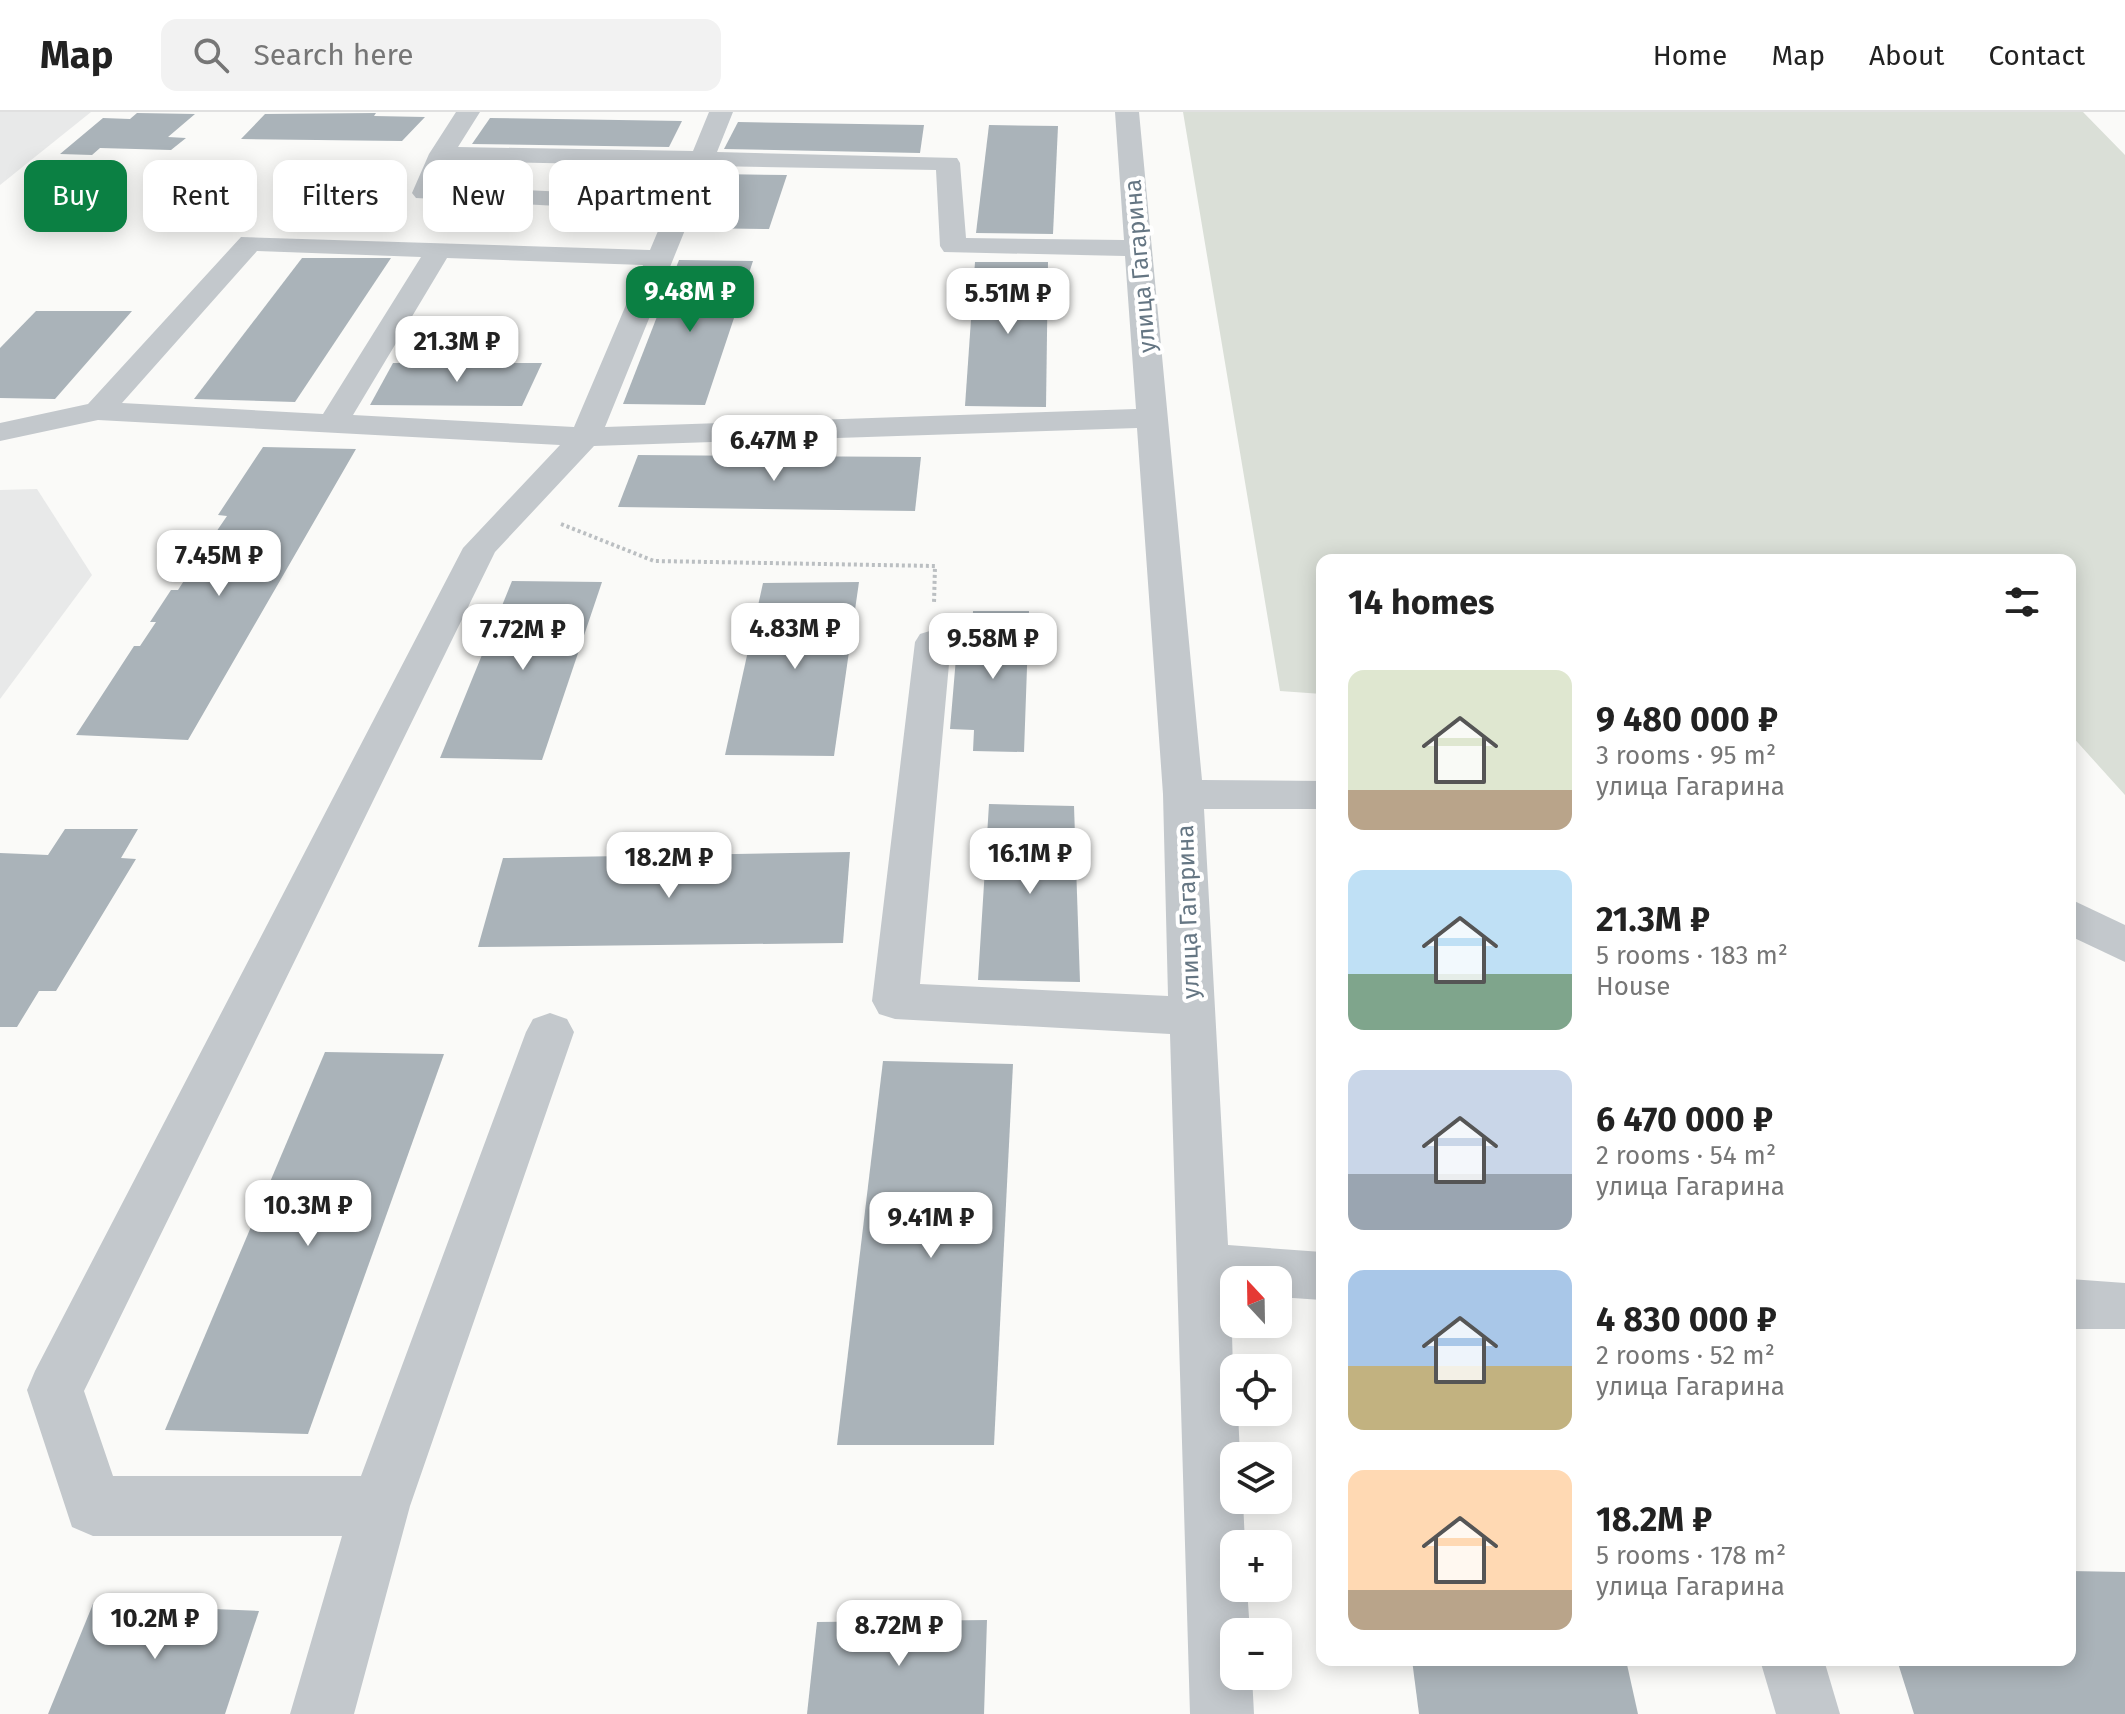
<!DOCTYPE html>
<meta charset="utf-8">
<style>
body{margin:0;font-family:"Fira Sans",sans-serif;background:#f2f2f2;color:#222;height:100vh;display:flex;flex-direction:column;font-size:30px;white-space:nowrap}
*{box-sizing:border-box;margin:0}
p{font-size:26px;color:#767676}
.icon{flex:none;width:44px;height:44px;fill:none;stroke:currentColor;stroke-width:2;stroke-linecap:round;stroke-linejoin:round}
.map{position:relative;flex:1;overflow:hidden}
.side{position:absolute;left:1316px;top:442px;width:760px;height:1112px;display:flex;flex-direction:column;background:#fff;border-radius:16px;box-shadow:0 4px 20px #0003}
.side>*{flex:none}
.top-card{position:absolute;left:24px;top:48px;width:760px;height:72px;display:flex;gap:16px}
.needle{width:52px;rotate:338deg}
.tools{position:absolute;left:1220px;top:1154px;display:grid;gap:16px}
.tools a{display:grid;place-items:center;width:72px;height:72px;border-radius:16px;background:#fff;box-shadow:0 4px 20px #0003;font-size:40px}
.price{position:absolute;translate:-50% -68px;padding:0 18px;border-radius:16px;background:#fff;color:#222;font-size:26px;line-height:52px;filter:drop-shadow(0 2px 4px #0008)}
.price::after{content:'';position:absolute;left:50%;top:48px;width:24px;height:18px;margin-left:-12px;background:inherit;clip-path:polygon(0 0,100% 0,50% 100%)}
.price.on{background:#0b8043;color:#fff}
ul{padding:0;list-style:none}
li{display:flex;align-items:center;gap:24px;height:200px;padding:0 32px}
li span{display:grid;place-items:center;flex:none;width:224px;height:160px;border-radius:16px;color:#555}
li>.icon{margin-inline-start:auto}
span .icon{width:96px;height:96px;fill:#fffc;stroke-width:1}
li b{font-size:34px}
h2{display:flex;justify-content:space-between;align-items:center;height:96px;padding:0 32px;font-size:34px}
.chip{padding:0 28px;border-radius:16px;background:#fff;box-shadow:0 4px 20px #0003;font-size:28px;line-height:72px}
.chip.on{background:#0b8043;color:#fff}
header{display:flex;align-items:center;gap:48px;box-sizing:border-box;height:112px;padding:0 40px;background:#fff;border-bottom:2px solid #e0e0e0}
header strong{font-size:38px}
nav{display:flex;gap:44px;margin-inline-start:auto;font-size:28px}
.search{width:560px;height:72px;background:#f2f2f2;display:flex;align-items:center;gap:20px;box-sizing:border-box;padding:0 28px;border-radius:16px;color:#767676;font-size:30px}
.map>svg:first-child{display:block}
.built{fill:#e8e9e9}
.green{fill:#dadfd7}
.building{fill:#aab3b9}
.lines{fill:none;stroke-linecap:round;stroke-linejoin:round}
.path{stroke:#bbbfc2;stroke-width:4;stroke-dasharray:3 3;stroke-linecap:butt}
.minor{fill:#c3c8cc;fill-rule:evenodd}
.labels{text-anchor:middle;stroke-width:8;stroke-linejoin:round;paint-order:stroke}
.street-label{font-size:24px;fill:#657683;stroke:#fff}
</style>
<header>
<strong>Map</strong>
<div class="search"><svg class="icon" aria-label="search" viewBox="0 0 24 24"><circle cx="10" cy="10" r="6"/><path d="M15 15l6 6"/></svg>Search here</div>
<nav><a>Home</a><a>Map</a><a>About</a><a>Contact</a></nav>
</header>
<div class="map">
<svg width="2125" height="1602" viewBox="0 0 2125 1602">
<rect width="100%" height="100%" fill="#fafaf8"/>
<g class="built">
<polygon points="0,0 91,0 0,73"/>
<polygon points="37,377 92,463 0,587 0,378"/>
</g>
<polygon class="green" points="1183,0 2083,0 2125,43 2125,683 2070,622 2070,448 1322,448 1322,582 1280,579"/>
<g class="building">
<polygon points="137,1 195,2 168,25 186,26 171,38 100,36 92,43 60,42 103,6 130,7"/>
<polygon points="376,1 374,4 425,5 402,29 241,27 265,2"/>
<polygon points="490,6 682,9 669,35 472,32"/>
<polygon points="738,10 924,13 920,41 724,37"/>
<polygon points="989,13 1058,14 1053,122 976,121"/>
<polygon points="716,62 787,63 769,117 693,116"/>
<polygon points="302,146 391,146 295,290 194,287"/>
<polygon points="679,148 753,149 705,293 623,292"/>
<polygon points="975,150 1048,150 1046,295 965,294"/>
<polygon points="36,199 132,199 55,287 0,286 0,236"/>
<polygon points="393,251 542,251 522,294 370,293"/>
<polygon points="263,335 356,337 188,628 76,623 134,534 140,534 156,510 150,510 171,478 178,478 194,453 186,453 204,426 212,426 227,404 218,403"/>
<polygon points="638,343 921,345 915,399 618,395"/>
<polygon points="512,469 602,470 542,648 440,646"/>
<polygon points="859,470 834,644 725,643 763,471"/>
<polygon points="973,499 1029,499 1024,640 973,639 974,618 950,617 958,522 972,522"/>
<polygon points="989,692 1074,694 1080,870 978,868"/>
<polygon points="65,717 138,717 121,746 136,747 56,879 39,879 17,915 0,915 0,741 48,743"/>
<polygon points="850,740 843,831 478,835 503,746"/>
<polygon points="325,940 444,942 308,1322 165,1318"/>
<polygon points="883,949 1013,952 994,1333 837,1333"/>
<polygon points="2070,1459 2125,1460 2125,1602 1914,1602 1897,1548 2070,1548"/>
<polygon points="93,1492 259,1499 225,1602 48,1602"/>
<polygon points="987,1508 984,1602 807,1602 817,1510"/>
<polygon points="1412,1548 1626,1548 1638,1602 1419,1602"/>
</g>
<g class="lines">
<polyline class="path" points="561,412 654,449 935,454 934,491"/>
<g class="minor">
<path d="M456 0H480L458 35 693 39 709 0H733L717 40 957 46 960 51 966 126 1124 128 1115 0H1139L1202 668 1322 669V697H1204L1228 1133 1322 1140V1188L1278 1185V1168H1234V1182H1231L1234 1300H1238L1240 1344H1234V1388H1243L1245 1432H1234V1476H1247L1250 1520H1234V1564H1252L1254 1602H1190L1170 922 895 907 879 902 872 889 915 530 920 522 933 518 946 522 951 530 920 872 1168 884 1163 682 1137 316 594 334 495 440 84 1279 113 1364H361L526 920 533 907 550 901 567 907 574 920 410 1394 354 1602H290L342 1424H93L72 1415 27 1278 35 1259 463 436 560 333 98 308 0 329V311L88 292 241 125 650 138 666 100 416 86 412 81 429 42ZM450 49 686 54 673 85 440 74ZM711 54 936 58 940 134 944 140 1125 144 1136 297 605 315ZM257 139 421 145 323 302 122 291ZM447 146 643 153 574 315 353 303Z"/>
<polygon points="2070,787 2125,813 2125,850 2070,824"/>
<polygon points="2070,1167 2125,1171 2125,1217 2070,1217"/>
<polygon points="1760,1548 1824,1548 1840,1602 1776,1602"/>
</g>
</g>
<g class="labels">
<g class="street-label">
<text transform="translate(1140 154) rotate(-95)" y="8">улица Гагарина</text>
<text transform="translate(1188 800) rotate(-92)" y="8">улица Гагарина</text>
</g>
</g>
</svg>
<div class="tools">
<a><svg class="needle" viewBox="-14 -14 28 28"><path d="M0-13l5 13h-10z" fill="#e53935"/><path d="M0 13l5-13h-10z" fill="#767676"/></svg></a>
<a><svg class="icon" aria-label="locate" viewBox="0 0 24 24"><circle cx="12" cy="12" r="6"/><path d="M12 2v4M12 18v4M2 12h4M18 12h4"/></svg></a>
<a><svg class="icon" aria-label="layers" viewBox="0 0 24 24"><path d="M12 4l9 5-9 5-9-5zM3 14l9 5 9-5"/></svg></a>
<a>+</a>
<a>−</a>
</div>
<b class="price on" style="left:690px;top:222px">9.48M ₽</b>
<b class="price" style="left:1008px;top:224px">5.51M ₽</b>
<b class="price" style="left:457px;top:272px">21.3M ₽</b>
<b class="price" style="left:774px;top:371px">6.47M ₽</b>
<b class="price" style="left:219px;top:486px">7.45M ₽</b>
<b class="price" style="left:795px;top:559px">4.83M ₽</b>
<b class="price" style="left:523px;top:560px">7.72M ₽</b>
<b class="price" style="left:993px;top:569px">9.58M ₽</b>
<b class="price" style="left:1030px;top:784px">16.1M ₽</b>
<b class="price" style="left:669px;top:788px">18.2M ₽</b>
<b class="price" style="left:308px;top:1136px">10.3M ₽</b>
<b class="price" style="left:931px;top:1148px">9.41M ₽</b>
<b class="price" style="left:155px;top:1549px">10.2M ₽</b>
<b class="price" style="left:899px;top:1556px">8.72M ₽</b>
<div class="top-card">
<a class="chip on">Buy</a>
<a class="chip">Rent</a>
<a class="chip">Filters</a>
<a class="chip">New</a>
<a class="chip">Apartment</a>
</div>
<section class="side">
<h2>14 homes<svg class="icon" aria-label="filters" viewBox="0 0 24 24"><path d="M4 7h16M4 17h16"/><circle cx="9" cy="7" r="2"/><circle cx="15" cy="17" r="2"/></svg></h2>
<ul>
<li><span style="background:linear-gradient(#dfe7d0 75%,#b9a48a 0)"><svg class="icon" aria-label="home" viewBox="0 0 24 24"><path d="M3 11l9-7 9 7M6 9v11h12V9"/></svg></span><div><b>9 480 000 ₽</b><p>3 rooms · 95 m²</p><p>улица Гагарина</p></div></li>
<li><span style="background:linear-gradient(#bfe0f5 65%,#7fa58c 0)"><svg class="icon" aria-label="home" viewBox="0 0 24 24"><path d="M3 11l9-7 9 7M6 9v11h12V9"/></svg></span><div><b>21.3M ₽</b><p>5 rooms · 183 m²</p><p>House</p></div></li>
<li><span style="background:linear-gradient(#c9d6e8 65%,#9aa5b1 0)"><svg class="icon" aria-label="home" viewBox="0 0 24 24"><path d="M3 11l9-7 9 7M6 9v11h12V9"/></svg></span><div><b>6 470 000 ₽</b><p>2 rooms · 54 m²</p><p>улица Гагарина</p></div></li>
<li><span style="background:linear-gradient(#a9c7e8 60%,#c2b280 0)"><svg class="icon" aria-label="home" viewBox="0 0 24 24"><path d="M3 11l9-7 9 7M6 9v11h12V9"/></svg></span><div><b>4 830 000 ₽</b><p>2 rooms · 52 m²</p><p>улица Гагарина</p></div></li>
<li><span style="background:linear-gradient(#ffd9b3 75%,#b9a48a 0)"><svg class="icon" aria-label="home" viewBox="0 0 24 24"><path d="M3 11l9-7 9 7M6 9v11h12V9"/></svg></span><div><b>18.2M ₽</b><p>5 rooms · 178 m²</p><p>улица Гагарина</p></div></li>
</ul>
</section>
</div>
